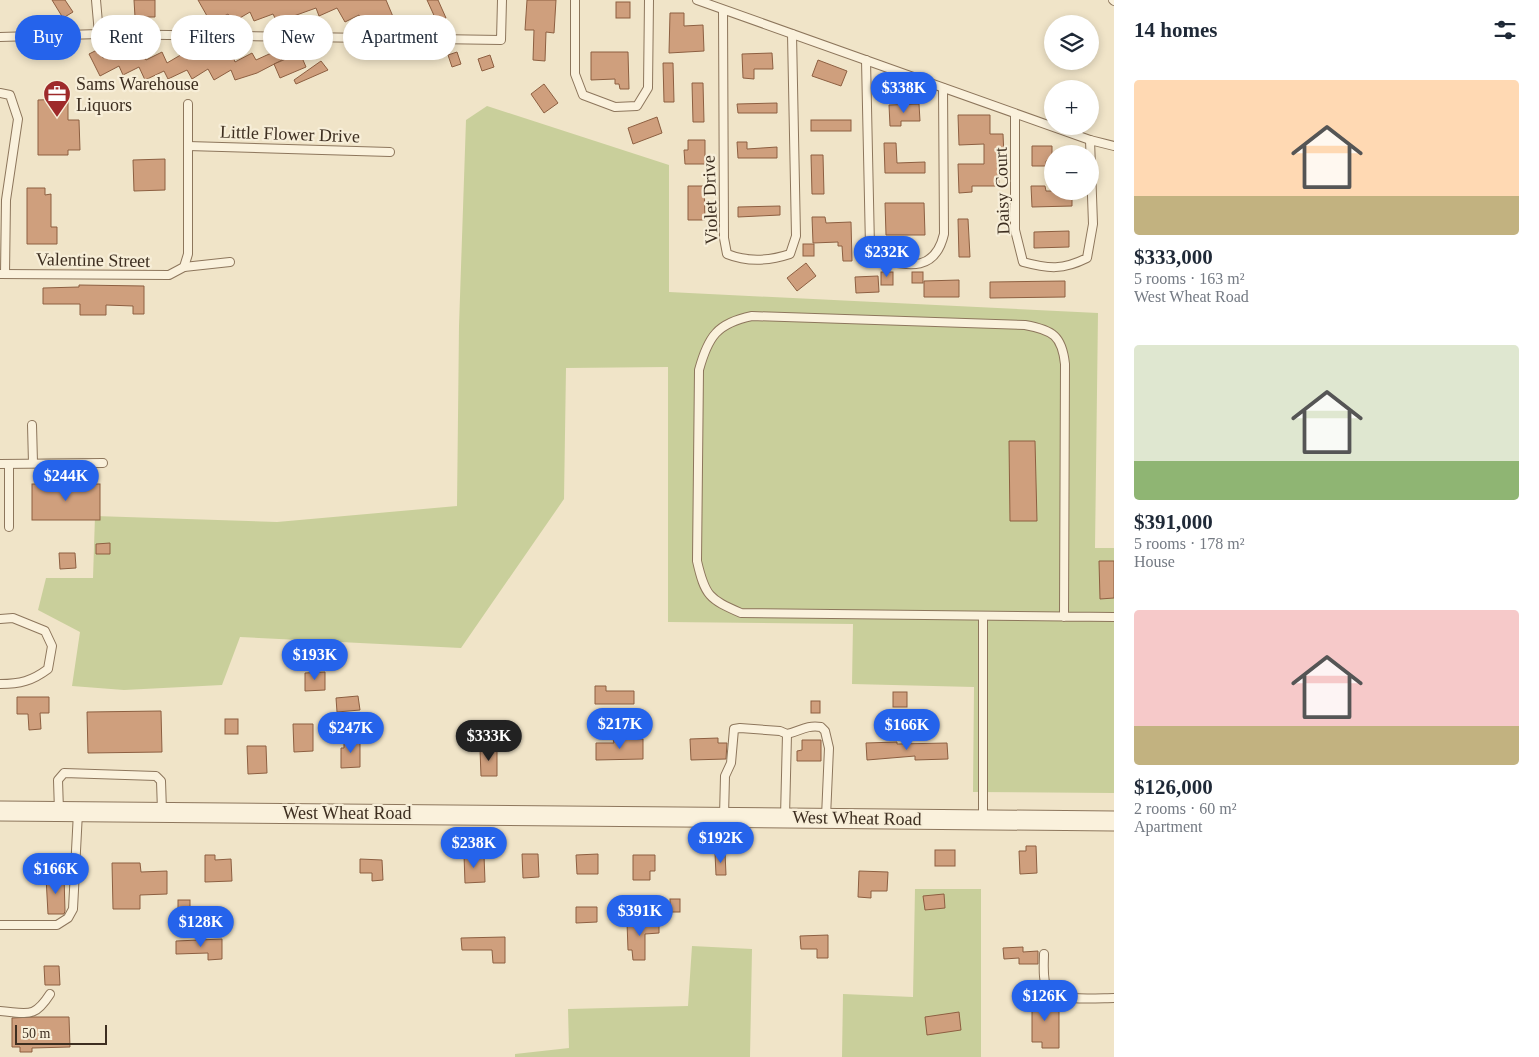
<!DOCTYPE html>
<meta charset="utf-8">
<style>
body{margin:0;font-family:"Times New Roman",serif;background:#f2f2f3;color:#1f2937;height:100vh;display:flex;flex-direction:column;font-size:19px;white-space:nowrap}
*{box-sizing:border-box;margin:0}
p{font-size:16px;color:#747a83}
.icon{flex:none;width:28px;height:28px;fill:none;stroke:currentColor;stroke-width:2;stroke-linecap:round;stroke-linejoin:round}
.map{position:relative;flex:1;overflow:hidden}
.details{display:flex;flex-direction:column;background:#fff;width:425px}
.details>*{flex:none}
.guide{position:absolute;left:15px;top:15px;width:475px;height:45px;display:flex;gap:10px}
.fabs{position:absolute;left:1044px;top:15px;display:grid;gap:10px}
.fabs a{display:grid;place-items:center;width:55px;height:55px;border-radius:50%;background:#fff;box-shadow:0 2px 8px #0003;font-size:25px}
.scale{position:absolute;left:15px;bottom:12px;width:92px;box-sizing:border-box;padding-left:5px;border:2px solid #3d2e20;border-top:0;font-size:14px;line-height:18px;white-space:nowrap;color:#3d2e20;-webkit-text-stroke:4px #f7eed8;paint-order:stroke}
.price{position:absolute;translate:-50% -42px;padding:0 11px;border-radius:18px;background:#2563eb;color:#fff;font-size:16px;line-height:32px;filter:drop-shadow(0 1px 2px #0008)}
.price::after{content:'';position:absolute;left:50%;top:30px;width:15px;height:11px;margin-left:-8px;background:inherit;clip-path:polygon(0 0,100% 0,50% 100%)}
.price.current{background:#222;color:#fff}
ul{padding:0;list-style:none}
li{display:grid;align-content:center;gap:10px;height:265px;padding:0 20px}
li span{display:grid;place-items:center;height:155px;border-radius:5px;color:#555}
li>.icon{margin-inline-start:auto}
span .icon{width:90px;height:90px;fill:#fffc;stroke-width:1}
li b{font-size:21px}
h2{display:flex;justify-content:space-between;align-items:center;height:60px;padding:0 20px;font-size:21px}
.chip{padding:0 18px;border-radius:22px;background:#fff;box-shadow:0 2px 8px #0003;font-size:18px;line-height:45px}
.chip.current{background:#2563eb;color:#fff}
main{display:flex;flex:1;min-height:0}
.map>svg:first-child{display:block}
.green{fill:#c9cf9b}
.building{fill:#cf9f7d;stroke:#8d5f41}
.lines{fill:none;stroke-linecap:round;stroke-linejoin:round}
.service-casing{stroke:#8d765c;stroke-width:10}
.tertiary-casing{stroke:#8d765c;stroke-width:21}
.service{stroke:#faf1dc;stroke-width:8}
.tertiary{stroke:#faf1dc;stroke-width:19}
.labels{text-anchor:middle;stroke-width:4.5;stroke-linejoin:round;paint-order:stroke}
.poi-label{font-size:18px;fill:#3d2e20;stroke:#f7eed8;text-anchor:start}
.street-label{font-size:18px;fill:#3d2e20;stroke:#f7eed8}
</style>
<main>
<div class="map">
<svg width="1114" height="1057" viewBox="0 0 1114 1057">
<rect width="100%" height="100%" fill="#f0e4c8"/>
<g class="green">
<polygon points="487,106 669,165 669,292 1098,313 1095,548 1114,548 1114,793 973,792 974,687 852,684 853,624 668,622 668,367 566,368 564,499 461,648 240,637 222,685 124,690 72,686 80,632 38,610 46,578 93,578 95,516 277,522 457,506 459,326 466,120"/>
<polygon points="915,889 981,889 981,1057 842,1057 843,994 913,997"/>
<polygon points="692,946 752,949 750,1057 515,1057 515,1054 569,1048 568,1009 688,1006"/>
</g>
<g class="building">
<polygon points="52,0 65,0 73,12 63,18"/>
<polygon points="134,0 155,0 155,17 135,17"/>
<polygon points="198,0 386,0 394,19 380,26 376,18 362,24 359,15 345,22 337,8 319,16 316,8 277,22 273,14 254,21 250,12 233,22 228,14 211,23"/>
<polygon points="427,0 438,0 446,18 437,22"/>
<polygon points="527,0 556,0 554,33 546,32 545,61 533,60 534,30 525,30"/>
<rect x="616" y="2" width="14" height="16"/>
<polygon points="670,13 684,13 684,26 703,25 704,51 669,53"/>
<polygon points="99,49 103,58 119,50 122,57 140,49 146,60 162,52 167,63 189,50 195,59 207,52 211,59 231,51 235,62 252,53 256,60 278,50 282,60 257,73 235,80 231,70 214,80 208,69 192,79 187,70 168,79 164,71 145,80 139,67 123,75 119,66 100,76 89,54"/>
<polygon points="457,52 461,64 452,67 448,55"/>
<polygon points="591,52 628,52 629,89 620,89 619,84 615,84 615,79 591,80"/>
<polygon points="300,53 306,67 280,78 274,64"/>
<polygon points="772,53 773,69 754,69 754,79 743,78 742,54"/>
<polygon points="490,55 494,67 482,71 478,59"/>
<polygon points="818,60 847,71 841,86 812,76"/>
<polygon points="321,61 328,70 296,84 294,80"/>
<polygon points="663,63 673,63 674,102 664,102"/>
<polygon points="692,83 703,83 704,122 693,122"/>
<polygon points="544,84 558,103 544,113 531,94"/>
<polygon points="68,99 68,120 79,120 80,150 68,150 68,155 38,155 38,100"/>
<polygon points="777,103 777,113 738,113 737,104"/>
<polygon points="919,104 920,121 901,121 901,126 890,126 889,105"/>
<polygon points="958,115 990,115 990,134 1003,134 1004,156 998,156 999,186 972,186 972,192 959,193 958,164 984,164 984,144 959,145"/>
<polygon points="657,117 662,133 633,144 628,128"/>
<rect x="811" y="120" width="40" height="11"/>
<polygon points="688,140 705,140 705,164 685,164 684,150 688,150"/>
<polygon points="737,142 747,142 747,149 777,147 777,158 738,158"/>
<polygon points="884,143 896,143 897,163 925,162 925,173 885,173"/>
<polygon points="1032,146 1052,146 1052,161 1046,161 1046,166 1032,166"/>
<polygon points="811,155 823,155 824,194 812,194"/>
<polygon points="165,159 165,190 134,191 133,160"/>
<polygon points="688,186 704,186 705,220 688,220"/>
<polygon points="1031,186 1045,186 1046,191 1072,191 1072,206 1032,207"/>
<polygon points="27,188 45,188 45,195 51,194 51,227 57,227 57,244 27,244"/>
<polygon points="885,203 924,203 925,235 886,235"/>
<polygon points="780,206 780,215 738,217 738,207"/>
<polygon points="812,217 825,217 826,223 851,222 852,261 843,261 842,246 838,246 838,242 813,243"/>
<polygon points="958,219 968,219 970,257 959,257"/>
<polygon points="1069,231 1069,247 1034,248 1034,232"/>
<rect x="803" y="244" width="11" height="12"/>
<polygon points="806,263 816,276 797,291 787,278"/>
<rect x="881" y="272" width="12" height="13"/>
<rect x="912" y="272" width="11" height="11"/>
<polygon points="878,276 879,292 856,293 855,277"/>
<polygon points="959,280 959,297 924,297 924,281"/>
<polygon points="1065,281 1065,297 990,298 990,282"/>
<polygon points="79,285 144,286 144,314 133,314 133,306 106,305 106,315 80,315 80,304 43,304 43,288 79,287"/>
<polygon points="1009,441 1035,441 1037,521 1010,521"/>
<rect x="32" y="484" width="68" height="36"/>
<polygon points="110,543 110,554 96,554 96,544"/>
<polygon points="59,553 75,553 76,568 60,569"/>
<polygon points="1099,561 1114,561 1114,598 1100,599"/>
<polygon points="325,672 325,690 305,691 305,673"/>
<polygon points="595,686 606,686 606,691 634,691 634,704 595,704"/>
<rect x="893" y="692" width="14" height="15"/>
<polygon points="358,696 360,710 337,712 336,698"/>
<polygon points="17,697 49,697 49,713 40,713 41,729 29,730 28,714 17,714"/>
<rect x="811" y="701" width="9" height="12"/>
<polygon points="161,711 162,752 88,753 87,712"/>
<rect x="225" y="719" width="13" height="15"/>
<polygon points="293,724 313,724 313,751 294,752"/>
<polygon points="718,738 718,743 727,743 726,759 691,760 690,739"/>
<polygon points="344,739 360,739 360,767 341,768 341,748 344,748"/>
<polygon points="613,739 643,739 643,759 596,760 596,743 614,743"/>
<polygon points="802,740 821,740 821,761 797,761 797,751 802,750"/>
<polygon points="897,742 897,744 947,743 948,759 915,760 915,756 867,760 866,743"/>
<polygon points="247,746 266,746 267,773 248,774"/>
<polygon points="480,749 497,749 497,776 481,776"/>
<polygon points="1026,846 1036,846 1037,873 1020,874 1019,851 1026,851"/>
<rect x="935" y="850" width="20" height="16"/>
<polygon points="725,852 726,875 716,875 715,853"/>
<polygon points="522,854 538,854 539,877 523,878"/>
<polygon points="598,854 598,874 577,874 576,855"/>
<polygon points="205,855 215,855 215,860 231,859 232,881 205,882"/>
<polygon points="464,855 484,855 485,882 465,883"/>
<polygon points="633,855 655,855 655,871 650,871 650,880 633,880"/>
<polygon points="360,859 382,860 383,880 372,881 372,873 360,873"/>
<polygon points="112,863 140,863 141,872 167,871 167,894 140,895 140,909 113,909"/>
<polygon points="859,871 888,872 887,891 871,891 871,898 858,897"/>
<polygon points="64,876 65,911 64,914 48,914 46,877"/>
<polygon points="944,894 945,908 925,910 923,896"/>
<rect x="670" y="899" width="10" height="13"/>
<rect x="178" y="900" width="12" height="12"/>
<polygon points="576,907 597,907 597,922 576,923"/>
<polygon points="659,921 659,933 645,934 645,960 633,960 632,950 628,950 627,922"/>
<polygon points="828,935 828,958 817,958 817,949 801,949 800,936"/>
<polygon points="505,937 505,963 493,963 492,950 462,950 461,938"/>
<polygon points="222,939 222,959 208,960 208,953 176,954 176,941"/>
<polygon points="1023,947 1023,952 1038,951 1038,964 1019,964 1019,958 1004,959 1003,948"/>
<polygon points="44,966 59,966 60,985 45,985"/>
<polygon points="1032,992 1043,992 1046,995 1046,1006 1059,1006 1059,1048 1042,1048 1042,1042 1032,1042"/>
<polygon points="959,1012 961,1030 927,1035 925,1017"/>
<polygon points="33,1017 69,1017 70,1047 32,1048 32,1052 20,1052 20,1047 12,1047 12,1018"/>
</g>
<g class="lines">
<defs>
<g id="service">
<polyline points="96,0 99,34"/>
<polyline points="575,0 575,74 583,95 615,107 637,106 648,88 649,0"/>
<polyline points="697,0 1090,140 1114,146"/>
<polyline points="1113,0 1114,1"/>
<path d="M723 10 724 238 727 254C747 262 769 261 790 254L796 236 792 34"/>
<polyline points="0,37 99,34 501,40 502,0"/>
<path d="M866 60 870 247 878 259C910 266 935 272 944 234L943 88"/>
<polyline points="0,93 10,95 18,119 6,200 5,274"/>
<path d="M1015 114V230L1023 262C1049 269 1063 270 1087 258L1093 224 1090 140"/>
<polyline points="188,146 390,152"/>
<polyline points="184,267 230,262"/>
<polyline points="0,274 169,275 184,267 188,254 188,104"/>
<polyline points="32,425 33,463"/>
<polyline points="0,464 103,463"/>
<polyline points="9,464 9,527"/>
<path d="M1064 617 1065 364C1062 336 1053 330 1025 325L752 316C717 323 708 337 699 370L697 561C705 596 709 599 741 613L1114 617"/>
<path d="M0 619 13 618 45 631 52 646 48 669C32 681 20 684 0 684"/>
<polyline points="59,811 58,780 64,773 156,776 161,781 162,811"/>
<path d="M724 816 725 776 731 763 734 729 740 728 780 731 787 734C801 731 805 725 821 727L825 731 829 748 826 817"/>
<polyline points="785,817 787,734"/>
<polyline points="983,819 983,616"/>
<polyline points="0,925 57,925 68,918 73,909 78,812"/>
<path d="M1044 954C1044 964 1042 981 1048 990 1058 1002 1099 998 1114 998"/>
<path d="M0 1011C28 1013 34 1019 50 994"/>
</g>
<polyline id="tertiary" points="0,811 1114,821"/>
</defs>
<use href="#service" class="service-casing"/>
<use href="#tertiary" class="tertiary-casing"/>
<use href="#service" class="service"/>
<use href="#tertiary" class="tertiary"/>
</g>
<defs>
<symbol id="office-pin" viewBox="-11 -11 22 30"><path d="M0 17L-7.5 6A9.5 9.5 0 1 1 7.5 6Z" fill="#9e2a2b" stroke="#f7eed8"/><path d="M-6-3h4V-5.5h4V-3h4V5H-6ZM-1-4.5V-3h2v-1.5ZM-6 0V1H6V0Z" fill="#fff"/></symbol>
</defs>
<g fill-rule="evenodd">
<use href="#office-pin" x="41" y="78" width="32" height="43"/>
</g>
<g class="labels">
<g class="poi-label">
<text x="76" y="90">Sams Warehouse<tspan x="76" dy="21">Liquors</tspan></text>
</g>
<g class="street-label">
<text transform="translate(290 134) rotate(2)" y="6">Little Flower Drive</text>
<text transform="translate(1002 191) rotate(-92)" y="6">Daisy Court</text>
<text transform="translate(710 200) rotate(-92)" y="6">Violet Drive</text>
<text transform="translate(93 260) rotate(1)" y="6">Valentine Street</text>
<text x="347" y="819">West Wheat Road</text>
<text transform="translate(857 818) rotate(1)" y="6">West Wheat Road</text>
</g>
</g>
</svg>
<div class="fabs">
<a><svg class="icon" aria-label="layers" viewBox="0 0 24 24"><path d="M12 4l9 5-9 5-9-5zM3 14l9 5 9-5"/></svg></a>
<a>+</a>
<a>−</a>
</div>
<div class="scale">50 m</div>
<b class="price" style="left:904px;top:114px">$338K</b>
<b class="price" style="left:887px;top:278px">$232K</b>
<b class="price" style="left:66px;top:502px">$244K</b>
<b class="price" style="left:315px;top:681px">$193K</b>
<b class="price" style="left:620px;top:750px">$217K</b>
<b class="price" style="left:907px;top:751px">$166K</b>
<b class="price" style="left:351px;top:754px">$247K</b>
<b class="price current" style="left:489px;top:762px">$333K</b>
<b class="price" style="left:721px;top:864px">$192K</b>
<b class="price" style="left:474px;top:869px">$238K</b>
<b class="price" style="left:56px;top:895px">$166K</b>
<b class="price" style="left:640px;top:937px">$391K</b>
<b class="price" style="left:201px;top:948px">$128K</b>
<b class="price" style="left:1045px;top:1022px">$126K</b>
<div class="guide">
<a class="chip current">Buy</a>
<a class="chip">Rent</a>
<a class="chip">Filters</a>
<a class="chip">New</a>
<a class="chip">Apartment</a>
</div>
</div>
<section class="details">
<h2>14 homes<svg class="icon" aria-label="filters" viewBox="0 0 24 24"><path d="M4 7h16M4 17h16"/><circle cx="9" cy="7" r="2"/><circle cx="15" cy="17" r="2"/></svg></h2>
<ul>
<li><span style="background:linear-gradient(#ffd9b3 75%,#c2b280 0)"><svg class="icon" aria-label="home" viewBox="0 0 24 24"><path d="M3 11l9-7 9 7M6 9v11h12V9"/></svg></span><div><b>$333,000</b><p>5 rooms · 163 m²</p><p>West Wheat Road</p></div></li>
<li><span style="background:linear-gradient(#dfe7d0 75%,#8fb573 0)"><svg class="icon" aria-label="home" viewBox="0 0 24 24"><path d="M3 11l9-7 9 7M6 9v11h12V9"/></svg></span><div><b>$391,000</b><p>5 rooms · 178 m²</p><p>House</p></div></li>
<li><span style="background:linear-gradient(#f6c9c9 75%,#c2b280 0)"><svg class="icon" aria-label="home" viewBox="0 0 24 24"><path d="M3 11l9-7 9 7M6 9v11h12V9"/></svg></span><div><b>$126,000</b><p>2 rooms · 60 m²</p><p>Apartment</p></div></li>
</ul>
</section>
</main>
